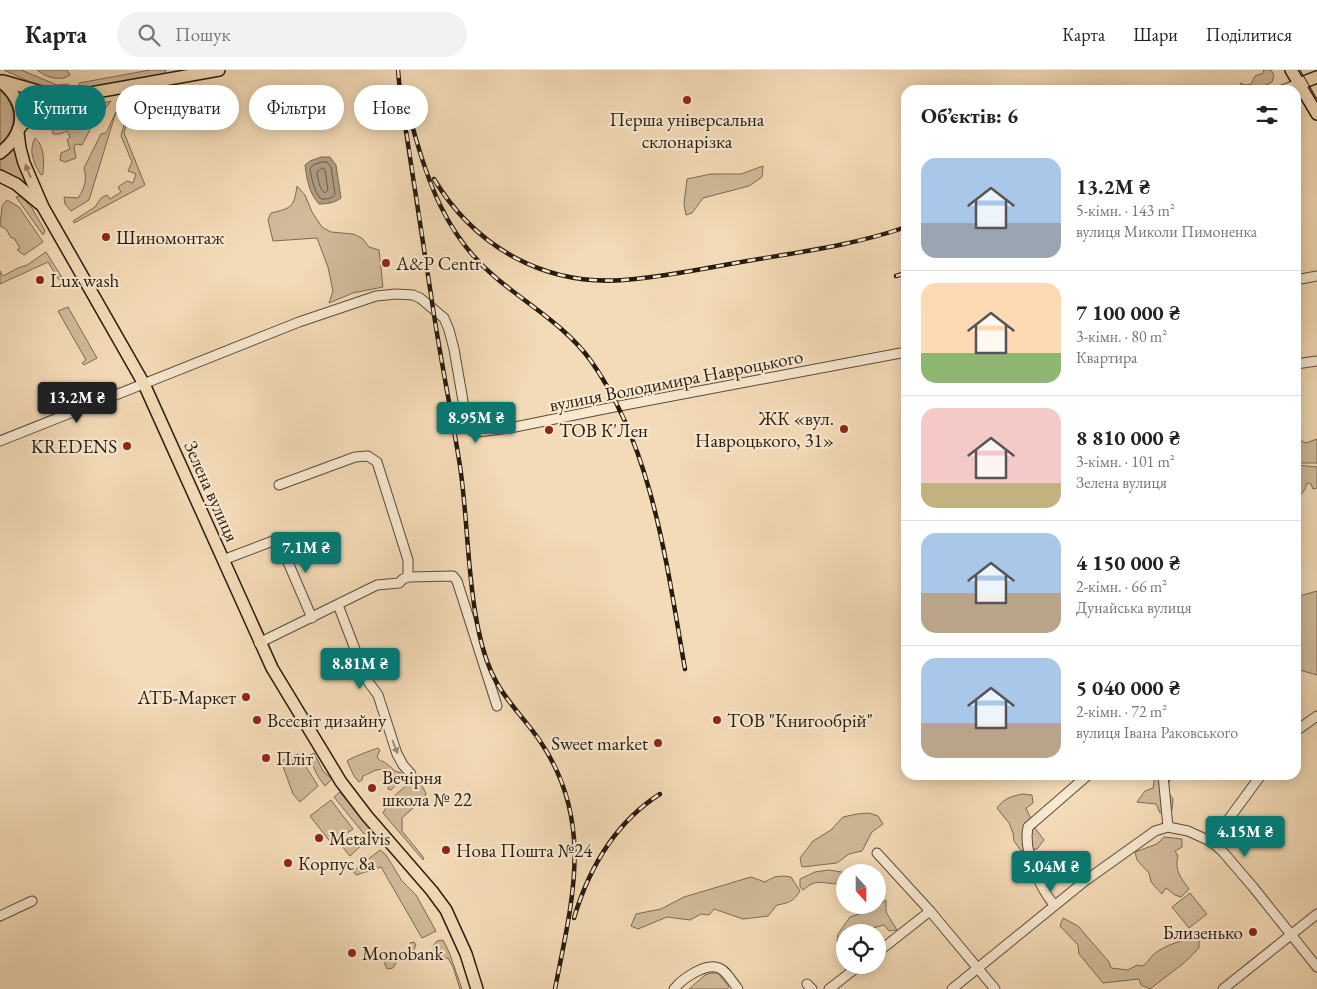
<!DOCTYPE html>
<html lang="uk">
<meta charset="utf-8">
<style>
body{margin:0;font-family:"EB Garamond",serif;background:#f2f2f2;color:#222;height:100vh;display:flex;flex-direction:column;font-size:19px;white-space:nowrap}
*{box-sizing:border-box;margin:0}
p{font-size:16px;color:#767676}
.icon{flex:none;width:28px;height:28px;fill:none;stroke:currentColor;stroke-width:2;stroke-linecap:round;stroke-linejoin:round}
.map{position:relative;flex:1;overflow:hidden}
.panel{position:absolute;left:901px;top:15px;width:400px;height:695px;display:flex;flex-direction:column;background:#fff;border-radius:15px;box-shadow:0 2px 12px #0003}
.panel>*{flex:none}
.hud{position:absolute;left:15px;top:15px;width:475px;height:45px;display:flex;gap:10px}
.needle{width:32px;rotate:159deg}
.controls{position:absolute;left:836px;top:794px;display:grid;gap:10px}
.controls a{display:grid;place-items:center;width:50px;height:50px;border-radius:50%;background:#fff;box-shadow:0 2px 12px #0003;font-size:25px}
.price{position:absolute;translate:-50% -42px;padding:0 11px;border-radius:5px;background:#0f766e;color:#fff;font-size:16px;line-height:32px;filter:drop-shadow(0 1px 2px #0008)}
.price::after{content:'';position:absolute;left:50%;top:30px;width:15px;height:11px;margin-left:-8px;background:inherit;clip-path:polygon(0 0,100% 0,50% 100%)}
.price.on{background:#222;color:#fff}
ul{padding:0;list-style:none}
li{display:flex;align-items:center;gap:15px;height:125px;padding:0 20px}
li+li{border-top:1px solid #e0e0e0}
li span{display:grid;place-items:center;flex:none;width:140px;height:100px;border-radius:15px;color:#555}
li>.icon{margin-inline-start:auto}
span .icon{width:60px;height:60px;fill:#fffc;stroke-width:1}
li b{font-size:21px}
h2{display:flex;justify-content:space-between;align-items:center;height:60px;padding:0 20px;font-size:21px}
.tag{padding:0 18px;border-radius:22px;background:#fff;box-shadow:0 2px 12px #0003;font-size:18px;line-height:45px}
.tag.on{background:#0f766e;color:#fff}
header{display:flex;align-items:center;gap:30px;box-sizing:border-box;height:70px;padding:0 25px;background:#fff;border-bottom:1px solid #e0e0e0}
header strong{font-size:24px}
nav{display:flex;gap:28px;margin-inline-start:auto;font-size:18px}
.search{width:350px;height:45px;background:#f2f2f2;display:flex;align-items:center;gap:12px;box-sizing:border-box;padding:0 18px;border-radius:28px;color:#767676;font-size:19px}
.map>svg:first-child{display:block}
.green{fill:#d1ba9a;stroke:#7c6a54}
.water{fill:#af9a7e;stroke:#796752}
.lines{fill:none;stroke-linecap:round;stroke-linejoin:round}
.shore{stroke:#6c5a46;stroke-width:1}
.minor-casing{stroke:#5b4b39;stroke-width:11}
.major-casing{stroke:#281b0f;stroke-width:14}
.minor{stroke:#f8e8d0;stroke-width:9}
.major{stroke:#f4dbb7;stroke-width:11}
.tram{stroke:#281b0f;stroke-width:1}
.rail-casing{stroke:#281b0f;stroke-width:4.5}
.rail{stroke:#f8e8d0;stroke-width:2.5;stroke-dasharray:8;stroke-linecap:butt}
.oneway{fill:#98856b}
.oneway2{fill:#9a8c79}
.poi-dot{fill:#8f2418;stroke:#f8e8d0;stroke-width:2}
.labels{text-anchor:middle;stroke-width:4.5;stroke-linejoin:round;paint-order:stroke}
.poi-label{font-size:19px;fill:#281b0f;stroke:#f8e8d0;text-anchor:start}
.street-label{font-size:19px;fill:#281b0f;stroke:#f8e8d0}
</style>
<header>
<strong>Карта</strong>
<div class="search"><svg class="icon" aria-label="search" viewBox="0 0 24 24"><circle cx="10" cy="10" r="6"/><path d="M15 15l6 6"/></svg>Пошук</div>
<nav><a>Карта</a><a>Шари</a><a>Поділитися</a></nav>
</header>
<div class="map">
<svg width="1317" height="919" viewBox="0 0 1317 919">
<rect width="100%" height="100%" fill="#f4dbb7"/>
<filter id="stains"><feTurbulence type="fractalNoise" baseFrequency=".004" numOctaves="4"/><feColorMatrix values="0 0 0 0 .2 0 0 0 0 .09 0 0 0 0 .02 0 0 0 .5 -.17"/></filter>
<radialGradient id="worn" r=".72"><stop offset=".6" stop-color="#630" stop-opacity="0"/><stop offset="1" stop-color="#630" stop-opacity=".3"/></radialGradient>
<g class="green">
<path d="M4 0H21L57 15 68 14 69 19C47 23 25 9 4 0Z"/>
<path d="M37 0H67L70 5C60 12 46 7 37 0Z"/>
<polygon points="150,0 166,0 163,5 80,20 79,13"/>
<polygon points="1263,0 1271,0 1274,6 1272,12 1264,16 1244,19 1240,13 1246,15 1251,14 1255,6 1264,3"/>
<path d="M0 19C17 37 19 57 0 75Z"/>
<polygon points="134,23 124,63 145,115 74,153 73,151 95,137 101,128 107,125 110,129 121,122 118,117 127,111 133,113 136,104 128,101 132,92 121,66 132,24"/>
<polygon points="111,31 93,54 82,75 76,74 74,77 76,88 65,92 60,90 61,83 70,79 67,70 70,67 67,61 60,64 53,64 50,54 51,50 54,49 56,44"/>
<path d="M116 42 89 130 71 141 65 134 64 127 78 128C85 118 87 110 84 98L101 64 106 63Z"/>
<path d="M35 68C45 76 44 92 43 104L41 105C34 94 28 81 35 68Z"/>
<polygon points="14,78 18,92 29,119 0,100 0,90"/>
<polygon points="763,96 762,107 749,116 703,128 692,143 686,145 684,134 687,109 711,104 741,104"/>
<path d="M297 116 305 125 312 142 322 157 331 162 353 164 362 168 369 177 379 180 383 217 353 223 329 233 333 221 328 197 317 168 273 171 268 150 271 143C291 138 294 138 297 116Z"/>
<polygon points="21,126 32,138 45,161 43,165 16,127"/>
<polygon points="7,130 19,137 43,172 24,185 17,180 20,178 14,168 11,168 6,159 0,156 2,136"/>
<polygon points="46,182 63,209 59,210 48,192 0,214 0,201 3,206 18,198 27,195"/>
<polygon points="68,237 97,288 84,295 82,293 86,290 58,241"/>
<polygon points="1296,368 1306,373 1317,369 1317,393 1296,393"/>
<path d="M1296 395 1317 397V418L1313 419 1311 414 1307 413C1305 419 1304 424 1296 427Z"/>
<polygon points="1317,521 1317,605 1296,599 1296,527"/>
<path d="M378 678 380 680 377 687C380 692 383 690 387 694 394 699 391 700 401 703 402 711 396 715 391 720L388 719 390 705 387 699 376 700 363 706 362 710 359 712 354 706 347 691C350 688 372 680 378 678Z"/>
<polygon points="314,683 323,701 332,709 325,716 319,708 308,686"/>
<polygon points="298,684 318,716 300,732 293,724 281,691"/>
<polygon points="1155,706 1170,708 1167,721 1173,729 1172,740 1160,743 1156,734 1137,732 1145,721 1153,718"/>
<polygon points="410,712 420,713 426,723 425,727 402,748 402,761 424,788 423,790 383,743 387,736 389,737 390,730"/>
<polygon points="340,722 370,759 364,764 334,727"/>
<path d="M1023 724 1032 725 1033 733 1026 738 1035 758 1044 770 1037 779 1021 781 1014 771 1013 763 1009 753 997 738C1004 728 1012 726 1023 724Z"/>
<polygon points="331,730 353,759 332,774 310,746"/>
<polygon points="869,743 878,746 883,754 872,762 862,781 849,784 837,793 802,797 800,788 813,771 831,760 843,747 857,744"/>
<polygon points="357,764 363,774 350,786 341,775"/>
<path d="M1164 767 1182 769V777L1175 781 1178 786C1174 800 1181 808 1189 819L1181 827 1175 825 1166 818 1162 824 1151 812 1149 803 1137 790 1135 782 1157 774Z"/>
<polygon points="380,780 386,785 402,811 416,825 436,861 422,868 381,797 356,805 353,801"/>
<path d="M829 800 841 802H855H845L844 814C834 815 823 811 814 813 810 814 806 818 803 820L800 817V809L815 802Z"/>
<path d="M784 806 791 807 800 821C794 831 789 833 777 835L768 846 743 849 714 839 709 845 701 844 690 850 667 847 638 859 631 856 636 844 661 839 684 827 751 807 765 812 774 807Z"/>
<polygon points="1190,823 1207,844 1189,858 1172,837"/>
<polygon points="886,830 886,842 897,860 889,861 884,855 869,859 866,862 845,862 845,874 841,875 837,871 838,864 850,847 871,840"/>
<path d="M1063 848 1078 856 1109 892 1111 898 1128 900 1137 895 1142 896C1149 892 1148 890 1153 885 1162 876 1186 868 1199 868V878L1184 893 1150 919 1141 915 1139 909 1103 913 1079 884 1078 875 1060 856Z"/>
<polygon points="443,870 449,882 462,919 460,919 453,897 448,888 441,890 436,887 433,876 437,871"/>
<polygon points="414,872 416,875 412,884 397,891 393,898 387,899 381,885 385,890 411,880 410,873"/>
<polygon points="711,903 718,903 729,917 727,919 689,919 705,905"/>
</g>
<path class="water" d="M321 87H330L336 95 341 128C334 133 328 134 319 134 309 123 307 110 305 95L310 91Z"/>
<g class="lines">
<g class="shore">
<path d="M322 92H327L331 97 335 124C333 129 326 129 321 129 314 121 312 110 310 99L313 95Z"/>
<path d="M323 98 325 100 328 120 325 123C319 119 318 109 317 102Z"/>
</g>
<defs>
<g id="minor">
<polyline points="1282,20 1299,14"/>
<polyline points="1296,210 1317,206"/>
<polyline points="1296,294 1317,291"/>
<polyline points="0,371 299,252 376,226 396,224 413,225 420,228 444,248 449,260 454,279 467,354 472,361 478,362 510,358 614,337 906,282"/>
<polyline points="279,415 355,387 368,386 377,392 408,490 408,507"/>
<polyline points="223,490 278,469 312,548"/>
<polyline points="338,535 367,610 378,625 397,684 403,695 411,704"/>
<polyline points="259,573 377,515 399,513 403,509 408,507 453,506 457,511 497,636"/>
<polyline points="1296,661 1317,646"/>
<polyline points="1163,705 1168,757"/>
<polyline points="1212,772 1261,705"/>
<polyline points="877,783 930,841 995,919"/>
<path d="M1054 835C1039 816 1023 781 1028 757L1088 705"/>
<polyline points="0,846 32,831"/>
<polyline points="878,882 930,841"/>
<polyline points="807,914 812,919"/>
<path d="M674 919C682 909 706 892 719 898 727 901 733 913 738 919"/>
<polyline points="829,919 860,895"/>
<polyline points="952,919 1085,811 1155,761 1168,757 1188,761 1212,772 1223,782 1253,817 1317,897"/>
<polyline points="1223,919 1317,844"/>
</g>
<g id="major">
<polyline points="1291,0 1317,44"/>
<path d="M0 11C27 32 28 61 0 83"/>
<polyline points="3,11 52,25 70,27"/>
<polyline points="1299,14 1317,7"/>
<polyline points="18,60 23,54 34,45 74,26 219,0"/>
<polyline points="18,63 20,78 24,93 43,137 144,314 272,598 341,712 367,746 432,821 446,840 466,884 477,919"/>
<polyline points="0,106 16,114 40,134"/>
</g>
</defs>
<use href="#minor" class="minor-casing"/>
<use href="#major" class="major-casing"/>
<use href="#minor" class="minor"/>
<use href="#major" class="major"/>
<polyline class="tram" points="1300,0 1317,29"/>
<defs>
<g id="rail">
<path d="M398 0 400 22C411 90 421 158 431 225 439 282 451 339 460 396 468 450 467 505 478 558 482 578 488 598 498 615 510 635 527 652 540 671 595 752 572 831 555 919"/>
<path d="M411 51C427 111 446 166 495 207 528 235 566 256 591 291 653 378 667 497 685 599"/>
<path d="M434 109C475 177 544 216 624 210 665 207 706 198 747 191 800 182 855 175 906 157"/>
<polyline points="896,206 906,203"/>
<path d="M574 848C589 798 616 752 660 724"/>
</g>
</defs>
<use href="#rail" class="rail-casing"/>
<use href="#rail" class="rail"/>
</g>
<defs><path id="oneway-solid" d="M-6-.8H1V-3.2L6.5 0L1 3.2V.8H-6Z" transform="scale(1.25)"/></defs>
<use class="oneway" href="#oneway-solid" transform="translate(28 101) rotate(-112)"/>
<use class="oneway2" href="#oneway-solid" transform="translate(395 677) rotate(69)"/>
<g class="poi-dot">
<circle cx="687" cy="30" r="5"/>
<circle cx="106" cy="167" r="5"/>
<circle cx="386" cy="193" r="5"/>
<circle cx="40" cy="210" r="5"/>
<circle cx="844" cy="359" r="5"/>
<circle cx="549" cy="360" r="5"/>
<circle cx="127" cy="376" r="5"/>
<circle cx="246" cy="627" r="5"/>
<circle cx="257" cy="650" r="5"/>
<circle cx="717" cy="650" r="5"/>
<circle cx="658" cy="673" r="5"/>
<circle cx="266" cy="688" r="5"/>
<circle cx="372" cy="718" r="5"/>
<circle cx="319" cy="768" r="5"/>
<circle cx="446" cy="780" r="5"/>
<circle cx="288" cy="793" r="5"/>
<circle cx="1253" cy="862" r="5"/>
<circle cx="352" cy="883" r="5"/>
</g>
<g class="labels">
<g class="poi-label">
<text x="687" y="56" text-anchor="middle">Перша універсальна<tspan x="687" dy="22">склонарізка</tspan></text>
<text x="116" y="174">Шиномонтаж</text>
<text x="396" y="200">A&amp;P Centr</text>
<text x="50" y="217">Lux wash</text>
<text x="834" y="355" text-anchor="end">ЖК «вул.<tspan x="834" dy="22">Навроцького, 31»</tspan></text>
<text x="559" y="367">ТОВ К'Лен</text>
<text x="117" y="383" text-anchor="end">KREDENS</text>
<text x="236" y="634" text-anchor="end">АТБ-Маркет</text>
<text x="267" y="657">Всесвіт дизайну</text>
<text x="727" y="657">ТОВ "Книгообрiй"</text>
<text x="648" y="680" text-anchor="end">Sweet market</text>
<text x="276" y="695">Пліт</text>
<text x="382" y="714">Вечірня<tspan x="382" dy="22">школа № 22</tspan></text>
<text x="329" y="775">Metalvis</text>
<text x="456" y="787">Нова Пошта №24</text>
<text x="298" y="800">Корпус 8а</text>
<text x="1243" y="869" text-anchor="end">Близенько</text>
<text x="362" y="890">Monobank</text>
</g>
<g class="street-label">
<text transform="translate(676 310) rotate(-11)" y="7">вулиця Володимира Навроцького</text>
<text transform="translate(212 421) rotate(66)" y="7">Зелена вулиця</text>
</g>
</g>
<rect width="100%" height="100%" filter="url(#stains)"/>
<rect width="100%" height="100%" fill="url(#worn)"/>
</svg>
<div class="controls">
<a><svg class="needle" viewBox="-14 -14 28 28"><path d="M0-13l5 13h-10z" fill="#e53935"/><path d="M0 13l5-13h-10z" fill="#767676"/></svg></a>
<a><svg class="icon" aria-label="locate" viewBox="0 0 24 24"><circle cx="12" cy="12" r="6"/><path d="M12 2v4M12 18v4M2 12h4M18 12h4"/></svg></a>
</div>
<b class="price on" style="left:77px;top:354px">13.2M ₴</b>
<b class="price" style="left:476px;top:374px">8.95M ₴</b>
<b class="price" style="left:306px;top:504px">7.1M ₴</b>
<b class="price" style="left:360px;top:620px">8.81M ₴</b>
<b class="price" style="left:1245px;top:788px">4.15M ₴</b>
<b class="price" style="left:1051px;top:823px">5.04M ₴</b>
<div class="hud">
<a class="tag on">Купити</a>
<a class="tag">Орендувати</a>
<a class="tag">Фільтри</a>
<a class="tag">Нове</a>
</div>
<section class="panel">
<h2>Об’єктів: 6<svg class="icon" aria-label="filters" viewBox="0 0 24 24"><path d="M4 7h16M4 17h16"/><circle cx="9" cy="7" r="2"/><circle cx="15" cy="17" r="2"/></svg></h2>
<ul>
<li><span style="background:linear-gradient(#a9c7e8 65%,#9aa5b1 0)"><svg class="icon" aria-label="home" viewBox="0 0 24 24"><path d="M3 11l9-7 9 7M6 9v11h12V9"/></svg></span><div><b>13.2M ₴</b><p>5-кімн. · 143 m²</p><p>вулиця Миколи Пимоненка</p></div></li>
<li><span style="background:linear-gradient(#ffd9b3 70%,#8fb573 0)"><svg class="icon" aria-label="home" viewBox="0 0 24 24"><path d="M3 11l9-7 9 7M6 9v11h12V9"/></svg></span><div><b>7 100 000 ₴</b><p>3-кімн. · 80 m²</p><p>Квартира</p></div></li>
<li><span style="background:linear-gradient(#f6c9c9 75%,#c2b280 0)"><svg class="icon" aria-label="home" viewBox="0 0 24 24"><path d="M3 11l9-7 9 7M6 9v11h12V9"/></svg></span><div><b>8 810 000 ₴</b><p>3-кімн. · 101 m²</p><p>Зелена вулиця</p></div></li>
<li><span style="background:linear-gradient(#a9c7e8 60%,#b9a48a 0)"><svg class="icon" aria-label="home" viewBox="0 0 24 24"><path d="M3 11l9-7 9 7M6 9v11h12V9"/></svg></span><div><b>4 150 000 ₴</b><p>2-кімн. · 66 m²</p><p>Дунайська вулиця</p></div></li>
<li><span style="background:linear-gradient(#a9c7e8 65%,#b9a48a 0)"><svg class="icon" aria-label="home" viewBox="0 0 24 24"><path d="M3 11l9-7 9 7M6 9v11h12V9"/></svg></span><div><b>5 040 000 ₴</b><p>2-кімн. · 72 m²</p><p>вулиця Івана Раковського</p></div></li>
</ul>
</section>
</div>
